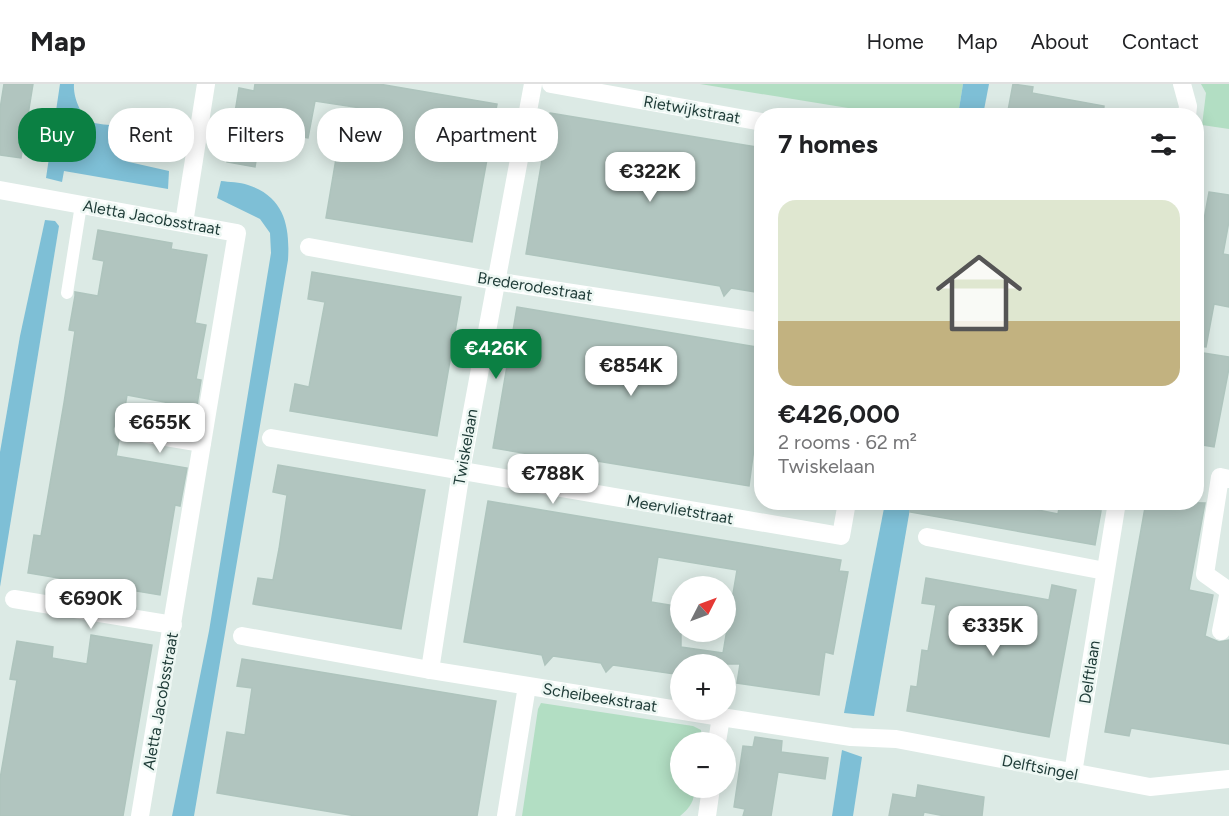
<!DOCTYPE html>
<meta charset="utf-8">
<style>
body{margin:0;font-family:Figtree,sans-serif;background:#f6f6f6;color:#202124;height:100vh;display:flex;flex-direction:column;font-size:22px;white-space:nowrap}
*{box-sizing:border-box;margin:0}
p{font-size:20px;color:#757577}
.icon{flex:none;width:33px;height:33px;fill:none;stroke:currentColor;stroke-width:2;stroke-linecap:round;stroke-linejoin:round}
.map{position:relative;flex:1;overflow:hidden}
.sheet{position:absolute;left:754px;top:24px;width:450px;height:402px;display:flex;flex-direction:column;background:#fff;border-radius:24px;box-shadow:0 3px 15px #0003}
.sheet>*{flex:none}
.guide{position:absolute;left:18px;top:24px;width:570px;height:54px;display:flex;gap:12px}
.needle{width:39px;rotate:48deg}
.controls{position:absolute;left:670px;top:492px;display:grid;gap:12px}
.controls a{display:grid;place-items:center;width:66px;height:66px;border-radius:50%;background:#fff;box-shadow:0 3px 15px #0003;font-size:30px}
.price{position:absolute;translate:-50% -51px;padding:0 14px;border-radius:12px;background:#fff;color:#222;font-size:20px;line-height:39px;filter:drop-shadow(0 2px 3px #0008)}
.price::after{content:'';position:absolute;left:50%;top:36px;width:18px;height:14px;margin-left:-9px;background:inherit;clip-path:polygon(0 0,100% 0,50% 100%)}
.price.active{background:#0b8043;color:#fff}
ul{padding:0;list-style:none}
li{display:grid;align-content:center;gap:12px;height:318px;padding:0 24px}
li+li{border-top:2px solid #e0e0e0}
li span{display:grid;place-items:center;height:186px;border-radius:18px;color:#555}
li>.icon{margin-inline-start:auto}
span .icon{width:108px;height:108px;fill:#fffc;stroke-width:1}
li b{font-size:26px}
h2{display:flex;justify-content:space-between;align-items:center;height:72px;padding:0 24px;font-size:26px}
.chip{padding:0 21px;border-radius:24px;background:#fff;box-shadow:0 3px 15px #0003;font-size:21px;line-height:54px}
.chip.active{background:#0b8043;color:#fff}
header{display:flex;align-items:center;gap:36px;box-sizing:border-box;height:84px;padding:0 30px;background:#fff;border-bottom:2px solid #e0e0e0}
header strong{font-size:28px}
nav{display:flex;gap:33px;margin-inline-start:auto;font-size:21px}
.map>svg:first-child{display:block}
.green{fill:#b2dec3}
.water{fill:#7ebfd6}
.building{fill:#b1c5bf;stroke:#aec4bd;stroke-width:1.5;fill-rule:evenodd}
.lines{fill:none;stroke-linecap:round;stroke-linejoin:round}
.service{stroke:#fff;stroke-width:12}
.minor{stroke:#fff;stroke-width:18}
.labels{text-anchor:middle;stroke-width:5;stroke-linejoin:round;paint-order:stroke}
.street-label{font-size:16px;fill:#1d3a36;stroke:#edf7f3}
</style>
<header>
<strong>Map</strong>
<nav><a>Home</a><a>Map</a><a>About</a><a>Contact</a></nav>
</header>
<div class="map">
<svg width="1229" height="732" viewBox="0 0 1229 732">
<rect width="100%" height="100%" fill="#dceae5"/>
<g class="green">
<polygon points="700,0 963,0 958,31 891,31"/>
<polygon points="1201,0 1229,0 1229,45 1202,41 1206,9"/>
<path d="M541 619 693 642 701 646 702 658H681V704H695C694 717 691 723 680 732H522L538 625Z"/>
</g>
<g class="water">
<path d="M60 0H74C73 12 80 32 92 38 98 41 109 40 116 42L120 48 122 73 129 78 169 87 168 105 64 87 62 98 46 94Z"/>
<polygon points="963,0 989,0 983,31 958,31"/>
<path d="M221 97C229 98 240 98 248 101 285 113 290 143 288 176L194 732H172L209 547 271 169 270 149 260 135 217 114Z"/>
<polygon points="45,136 55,137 59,142 0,503 0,368 20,252"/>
<polygon points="885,419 911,419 874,632 844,629"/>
<polygon points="842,666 862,673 853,732 832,732"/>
</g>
<g class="building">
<polygon points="4,0 33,0 21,74 0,71 0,25"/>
<polygon points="255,0 379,0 497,20 472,158 326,134 337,69 352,72 361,24 315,17 308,54 261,46 255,83 227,78 239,4 254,7"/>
<polygon points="1013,0 1033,3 1032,9 1104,22 1103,32 1007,32"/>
<polygon points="550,29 762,64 762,209 731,204 724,212 720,202 526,170"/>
<polygon points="1209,108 1229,111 1229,137 1223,170 1229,171 1229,223 1214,220 1206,263 1197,262 1197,174"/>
<polygon points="98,146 172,159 171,165 207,171 195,239 206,241 196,295 201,296 195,334 168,329 170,319 127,311 123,335 116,338 113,345 114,350 119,356 116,372 187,384 180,422 175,421 160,511 28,489 34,451 41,452 64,319 75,247 69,246 75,212 75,208 98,212 104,177 93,175"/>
<polygon points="312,188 461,213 437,352 290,327 295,300 309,303 325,218 308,215"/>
<polygon points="517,223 762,264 762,358 755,357 749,402 554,370 554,374 493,364"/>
<polygon points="1197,268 1229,273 1229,284 1214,363 1197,360"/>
<polygon points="278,381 425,406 401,545 253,520 258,494 273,496 279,465 287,411 273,408"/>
<path d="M488 417 841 476 839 487 848 488 833 570 825 568 819 611 737 599 740 580H681V591L613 581 606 588 601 579 553 572 545 581 542 571 464 558ZM658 473 737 486 723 569 681 563V523L651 518Z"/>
<polygon points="911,418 998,418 1058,430 1059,424 1101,427 1095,461 910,428"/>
<polygon points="1146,418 1205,419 1189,506 1213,511 1205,552 1219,558 1229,556 1229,660 1131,644 1129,652 1105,648"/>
<polygon points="926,494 1049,516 1052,501 1076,506 1049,653 907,627 911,602 917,603 922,566 928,567 936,521 922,519"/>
<polygon points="91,551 152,561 123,732 0,732 0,695 17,596 10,595 17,557 53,563 52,574 87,580"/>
<polygon points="242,575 496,617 477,732 356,732 217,709 227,648 245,651 252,604 237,602"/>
<polygon points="755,653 782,657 781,668 828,674 825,695 778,688 771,732 743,732 745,725 734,723 743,662 753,663"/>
<polygon points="918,701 984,713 982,732 945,732 924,728 923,732 889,732 893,710 916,714"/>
</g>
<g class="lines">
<polyline class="service" points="67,209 81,121"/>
<g class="minor">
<polyline points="551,0 762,38"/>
<polyline points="1182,0 1188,22 1187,32"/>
<polyline points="0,106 237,149 140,732"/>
<polyline points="184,139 206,0"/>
<polyline points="309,163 495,197 762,238"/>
<polyline points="124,346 202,359"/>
<polyline points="271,354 841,452 847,418"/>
<polyline points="927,453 1105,487"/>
<polyline points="14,515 173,541"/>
<polyline points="1221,547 1229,507 1205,490 1220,393 1229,395"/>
<polyline points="242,552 430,586 721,633 851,653 896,655 1150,703 1229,695"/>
<polyline points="430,586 461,387 533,0"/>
<polyline points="717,658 721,633"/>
<polyline points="1073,689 1117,418"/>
<polyline points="506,732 527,602"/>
<polyline points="707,732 711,704"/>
</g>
</g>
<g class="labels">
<g class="street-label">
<text transform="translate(692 25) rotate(10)" y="6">Rietwijkstraat</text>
<text transform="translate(152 133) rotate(10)" y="6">Aletta Jacobsstraat</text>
<text transform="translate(535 202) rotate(9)" y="6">Brederodestraat</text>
<text transform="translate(465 363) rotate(-80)" y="6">Twiskelaan</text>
<text transform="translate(680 425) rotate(10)" y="6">Meervlietstraat</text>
<text transform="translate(1089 588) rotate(-81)" y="6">Delftlaan</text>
<text transform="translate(600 613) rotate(9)" y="6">Scheibeekstraat</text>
<text transform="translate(160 617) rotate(-80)" y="6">Aletta Jacobsstraat</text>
<text transform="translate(1040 683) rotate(11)" y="6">Delftsingel</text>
</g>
</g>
</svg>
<div class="controls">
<a><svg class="needle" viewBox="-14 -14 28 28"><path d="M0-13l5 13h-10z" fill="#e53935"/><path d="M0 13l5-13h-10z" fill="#757577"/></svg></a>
<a>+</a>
<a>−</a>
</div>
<b class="price" style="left:650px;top:119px">€322K</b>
<b class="price active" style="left:496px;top:296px">€426K</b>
<b class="price" style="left:631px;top:313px">€854K</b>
<b class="price" style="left:160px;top:370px">€655K</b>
<b class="price" style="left:553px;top:421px">€788K</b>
<b class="price" style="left:91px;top:546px">€690K</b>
<b class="price" style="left:993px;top:573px">€335K</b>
<div class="guide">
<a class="chip active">Buy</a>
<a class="chip">Rent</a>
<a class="chip">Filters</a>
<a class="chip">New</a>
<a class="chip">Apartment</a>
</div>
<section class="sheet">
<h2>7 homes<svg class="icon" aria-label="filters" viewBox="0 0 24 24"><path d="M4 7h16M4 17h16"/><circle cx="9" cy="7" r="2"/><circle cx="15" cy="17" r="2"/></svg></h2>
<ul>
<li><span style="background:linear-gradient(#dfe7d0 65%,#c2b280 0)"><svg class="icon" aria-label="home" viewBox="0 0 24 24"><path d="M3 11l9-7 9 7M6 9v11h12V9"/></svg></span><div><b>€426,000</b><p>2 rooms · 62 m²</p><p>Twiskelaan</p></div></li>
</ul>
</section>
</div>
